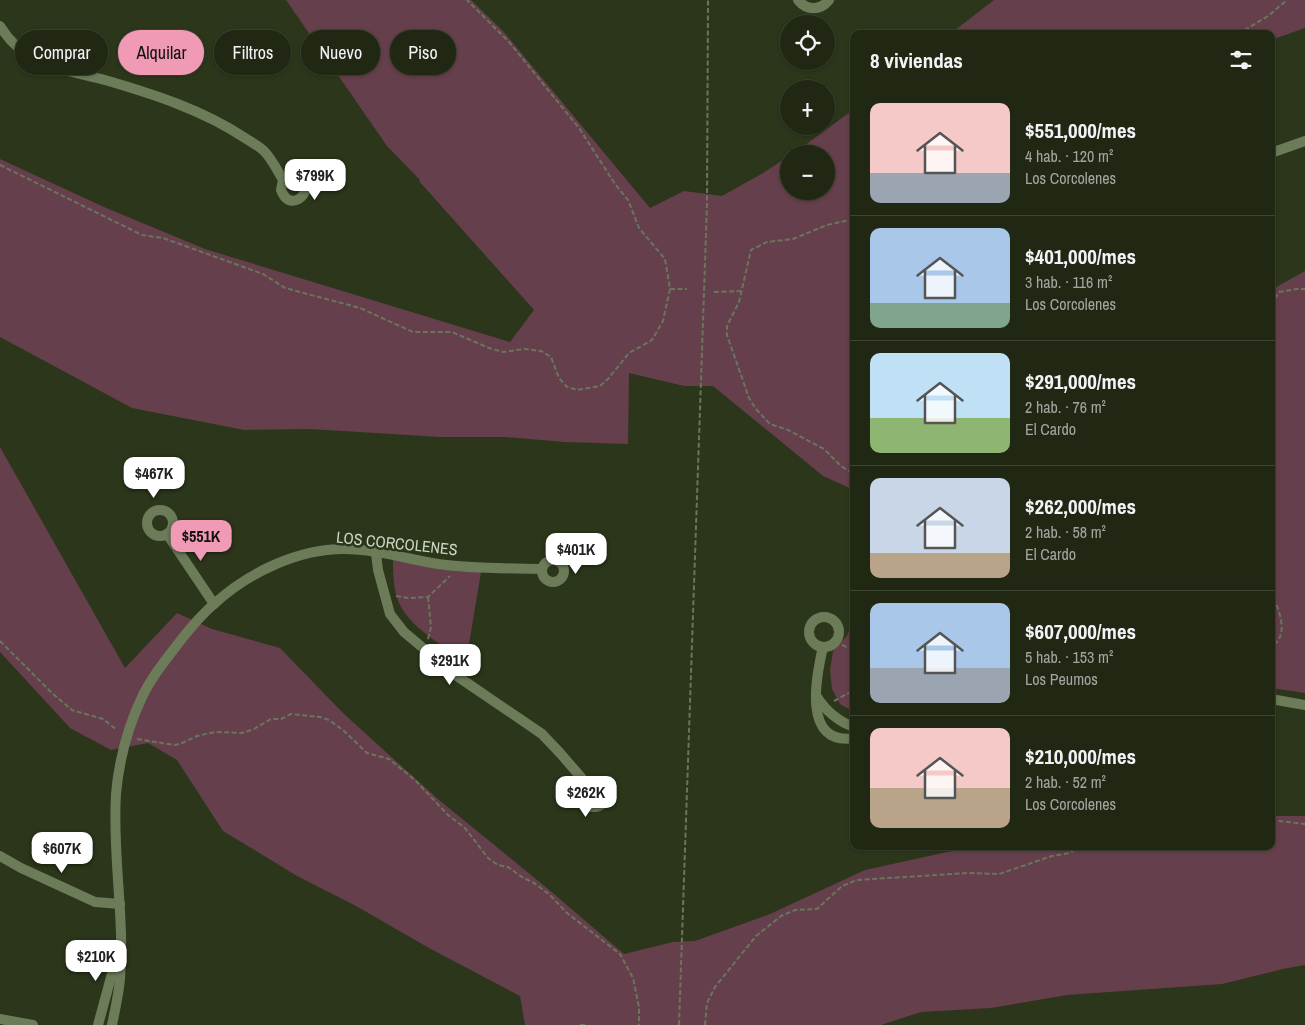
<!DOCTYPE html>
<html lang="es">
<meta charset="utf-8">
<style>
body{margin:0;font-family:"Archivo Narrow",sans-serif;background:#28301d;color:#f1f3f6;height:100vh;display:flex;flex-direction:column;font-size:19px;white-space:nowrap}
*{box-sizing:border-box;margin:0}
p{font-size:16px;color:#a2a6a0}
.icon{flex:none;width:28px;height:28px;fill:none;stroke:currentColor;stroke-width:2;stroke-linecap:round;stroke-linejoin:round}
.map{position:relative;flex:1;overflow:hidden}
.drawer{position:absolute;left:850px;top:30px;width:425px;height:820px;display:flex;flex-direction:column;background:#202814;border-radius:10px;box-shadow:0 1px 4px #0004,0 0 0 1px #3d4434}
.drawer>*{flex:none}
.guide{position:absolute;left:15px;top:30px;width:475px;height:45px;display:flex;gap:10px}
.controls{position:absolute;left:780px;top:15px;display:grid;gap:10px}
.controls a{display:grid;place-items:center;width:55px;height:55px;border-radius:50%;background:#202814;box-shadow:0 1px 4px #0004,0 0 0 1px #3d4434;font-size:25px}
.price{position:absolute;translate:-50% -42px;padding:0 11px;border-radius:10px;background:#fff;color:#222;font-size:16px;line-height:32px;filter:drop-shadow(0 1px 2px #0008)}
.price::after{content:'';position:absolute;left:50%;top:30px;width:15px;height:11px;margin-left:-8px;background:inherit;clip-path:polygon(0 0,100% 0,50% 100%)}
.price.current{background:#f09ab5;color:#111}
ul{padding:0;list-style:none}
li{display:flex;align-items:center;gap:15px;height:125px;padding:0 20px}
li+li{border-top:1px solid #3d4434}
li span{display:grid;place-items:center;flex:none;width:140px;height:100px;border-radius:10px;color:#555}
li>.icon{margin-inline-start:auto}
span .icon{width:60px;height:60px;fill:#fffc;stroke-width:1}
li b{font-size:21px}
h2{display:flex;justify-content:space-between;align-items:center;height:60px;padding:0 20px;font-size:21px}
.chip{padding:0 18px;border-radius:22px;background:#202814;box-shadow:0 1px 4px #0004,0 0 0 1px #3d4434;font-size:18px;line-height:45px}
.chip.current{background:#f09ab5;color:#111}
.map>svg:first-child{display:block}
.green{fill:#653f4b}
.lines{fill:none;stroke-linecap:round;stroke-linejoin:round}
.path{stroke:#6b755d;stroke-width:2;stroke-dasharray:5 2.5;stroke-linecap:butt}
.street{stroke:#6c7c59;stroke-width:10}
.labels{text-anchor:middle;stroke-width:5;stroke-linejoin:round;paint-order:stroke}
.street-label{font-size:16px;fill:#ced6c5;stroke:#2b361a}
</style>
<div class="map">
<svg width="1305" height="1025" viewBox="0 0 1305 1025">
<rect width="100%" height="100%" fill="#2b361a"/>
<g class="green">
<polygon points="286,0 471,0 503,31 650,208 684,191 722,196 763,173 789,156 789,191 826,191 826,154 793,154 854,109 854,490 823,476 713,386 684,386 629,373 628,444 565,442 505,437 440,437 310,429 244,430 132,408 0,337 0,159 104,207 205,249 510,342 534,310 419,181 420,180 387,146"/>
<polygon points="994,0 1305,0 1305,28 1271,40 1271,34 950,34"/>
<polygon points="1305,271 1305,693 1271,688 1271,290"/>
<polygon points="0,447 125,668 177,613 212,629 280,648 344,714 439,800 547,888 624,954 673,942 695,941 770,914 865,870 947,852 987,846 1271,846 1271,816 1305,816 1305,965 1283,969 1222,984 1067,995 991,1008 921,1012 881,1025 525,1025 520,996 429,948 356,906 297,876 223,831 177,760 148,743 111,750 70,728 0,652"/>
<path d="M393 558 481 572 466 662C445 647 414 630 401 607 393 593 393 574 393 558Z"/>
<polygon points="854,617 854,712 840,704 832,689 830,670 833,651 847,636"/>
</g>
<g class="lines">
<g class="path">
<polyline points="1238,34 1268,16 1287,0"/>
<polyline points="0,165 142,235 163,238 263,274 285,288 360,308 413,332 452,332 489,348 503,352 524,349 541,351 551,357 559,378 567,387 577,390 600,386 608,379 629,353 652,340 663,321 670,289 665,259 639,228 628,200 615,184 579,128 509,42 467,0"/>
<polyline points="854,219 827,225 793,239 767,242 751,250 739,302 727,326 727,335 749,398 756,409 770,424 788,430 824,449 841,466 854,474"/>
<polyline points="670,289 687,289"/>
<polyline points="714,292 741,291"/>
<polyline points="1271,305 1279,292 1297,289 1305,289"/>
<path d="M1271 591C1278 608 1291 635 1271 647"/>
<polyline points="396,596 409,598 428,597 450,576"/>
<polyline points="428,597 431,627 428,639"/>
<polyline points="0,641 52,693 72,710 103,719 117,730"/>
<polyline points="835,642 854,650"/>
<polyline points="834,701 854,690"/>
<polyline points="137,739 174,745 180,744 197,736 215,732 242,733 254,729 271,719 281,719 291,714 320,717 329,720 343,730 367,753 389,759 415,780 448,815 465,828 488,858 498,865 508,867 522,877 534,883 549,894 567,913 620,954 633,978 639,1007 639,1025"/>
<polyline points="1271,820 1305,824"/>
<polyline points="580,1025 585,1025"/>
<polyline points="679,1025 707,204 708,0"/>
<polyline points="705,1025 707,1003 715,987 756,936 781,916 795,910 817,909 842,886 857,880 968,873 999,874 1052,856 1070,853 1080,846"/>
</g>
<g class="street">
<path d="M798 0C807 11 820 11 829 0"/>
<path d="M0 26C24 66 63 69 105 80 153 94 203 110 245 138 251 142 259 146 264 151 272 159 277 170 283 180L281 190C294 222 326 173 291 174L283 180"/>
<polyline points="1271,153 1305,141"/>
<circle cx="160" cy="523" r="13"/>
<polyline points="167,534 214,604"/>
<polyline points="376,553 378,570 390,614 404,632 454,674 542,734 560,753 586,783"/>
<circle cx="553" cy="571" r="11"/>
<circle cx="824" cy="632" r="15"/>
<path d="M823 647C816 677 802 746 854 738"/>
<path d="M817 697C826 711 837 721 854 727"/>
<polyline points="1271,699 1305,705"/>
<circle cx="594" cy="794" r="13"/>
<polyline points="0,856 21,868 95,902 120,904"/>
<polyline points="0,1019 33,1025"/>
<polyline points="98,1025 117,955"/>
<path d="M112 1025C115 1010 119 993 120 978 125 917 112 855 116 794 119 760 128 726 143 695 151 678 163 663 174 649 186 633 199 617 214 604 248 573 297 549 344 549 375 549 407 559 438 564 473 569 507 568 542 569"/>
</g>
</g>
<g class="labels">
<g class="street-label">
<text transform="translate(397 543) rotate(6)" y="6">LOS CORCOLENES</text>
</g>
</g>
</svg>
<div class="controls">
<a><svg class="icon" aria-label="locate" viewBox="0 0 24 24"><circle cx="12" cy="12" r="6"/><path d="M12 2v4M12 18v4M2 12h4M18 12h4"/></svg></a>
<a>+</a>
<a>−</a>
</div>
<b class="price" style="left:315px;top:201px">$799K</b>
<b class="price" style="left:154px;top:499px">$467K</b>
<b class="price current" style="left:201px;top:562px">$551K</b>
<b class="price" style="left:576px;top:575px">$401K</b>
<b class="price" style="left:450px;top:686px">$291K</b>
<b class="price" style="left:586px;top:818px">$262K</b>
<b class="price" style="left:62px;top:874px">$607K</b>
<b class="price" style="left:96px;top:982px">$210K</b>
<div class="guide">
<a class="chip">Comprar</a>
<a class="chip current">Alquilar</a>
<a class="chip">Filtros</a>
<a class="chip">Nuevo</a>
<a class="chip">Piso</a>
</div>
<section class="drawer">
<h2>8 viviendas<svg class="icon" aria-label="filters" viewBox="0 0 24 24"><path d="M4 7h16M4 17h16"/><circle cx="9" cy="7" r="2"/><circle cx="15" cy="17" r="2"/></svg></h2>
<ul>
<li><span style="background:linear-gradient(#f6c9c9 70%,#9aa5b1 0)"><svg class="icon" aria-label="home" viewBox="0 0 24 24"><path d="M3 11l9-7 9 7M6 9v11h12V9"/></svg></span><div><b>$551,000/mes</b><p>4 hab. · 120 m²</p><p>Los Corcolenes</p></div></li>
<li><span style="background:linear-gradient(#a9c7e8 75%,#7fa58c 0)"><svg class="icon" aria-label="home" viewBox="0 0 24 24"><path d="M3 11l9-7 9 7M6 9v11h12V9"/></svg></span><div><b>$401,000/mes</b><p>3 hab. · 116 m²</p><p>Los Corcolenes</p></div></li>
<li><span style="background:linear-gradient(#bfe0f5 65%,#8fb573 0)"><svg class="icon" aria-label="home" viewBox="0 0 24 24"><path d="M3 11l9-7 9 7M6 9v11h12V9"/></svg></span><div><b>$291,000/mes</b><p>2 hab. · 76 m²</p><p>El Cardo</p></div></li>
<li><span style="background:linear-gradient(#c9d6e8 75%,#b9a48a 0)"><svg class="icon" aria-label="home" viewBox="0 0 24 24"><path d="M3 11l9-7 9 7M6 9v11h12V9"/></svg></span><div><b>$262,000/mes</b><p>2 hab. · 58 m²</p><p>El Cardo</p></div></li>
<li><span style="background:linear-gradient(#a9c7e8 65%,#9aa5b1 0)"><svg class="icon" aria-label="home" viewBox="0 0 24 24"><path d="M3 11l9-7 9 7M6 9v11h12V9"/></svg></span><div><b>$607,000/mes</b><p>5 hab. · 153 m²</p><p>Los Peumos</p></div></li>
<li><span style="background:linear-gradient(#f6c9c9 60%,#b9a48a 0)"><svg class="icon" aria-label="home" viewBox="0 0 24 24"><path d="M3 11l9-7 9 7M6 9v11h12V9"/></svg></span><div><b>$210,000/mes</b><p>2 hab. · 52 m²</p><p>Los Corcolenes</p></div></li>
</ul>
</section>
</div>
